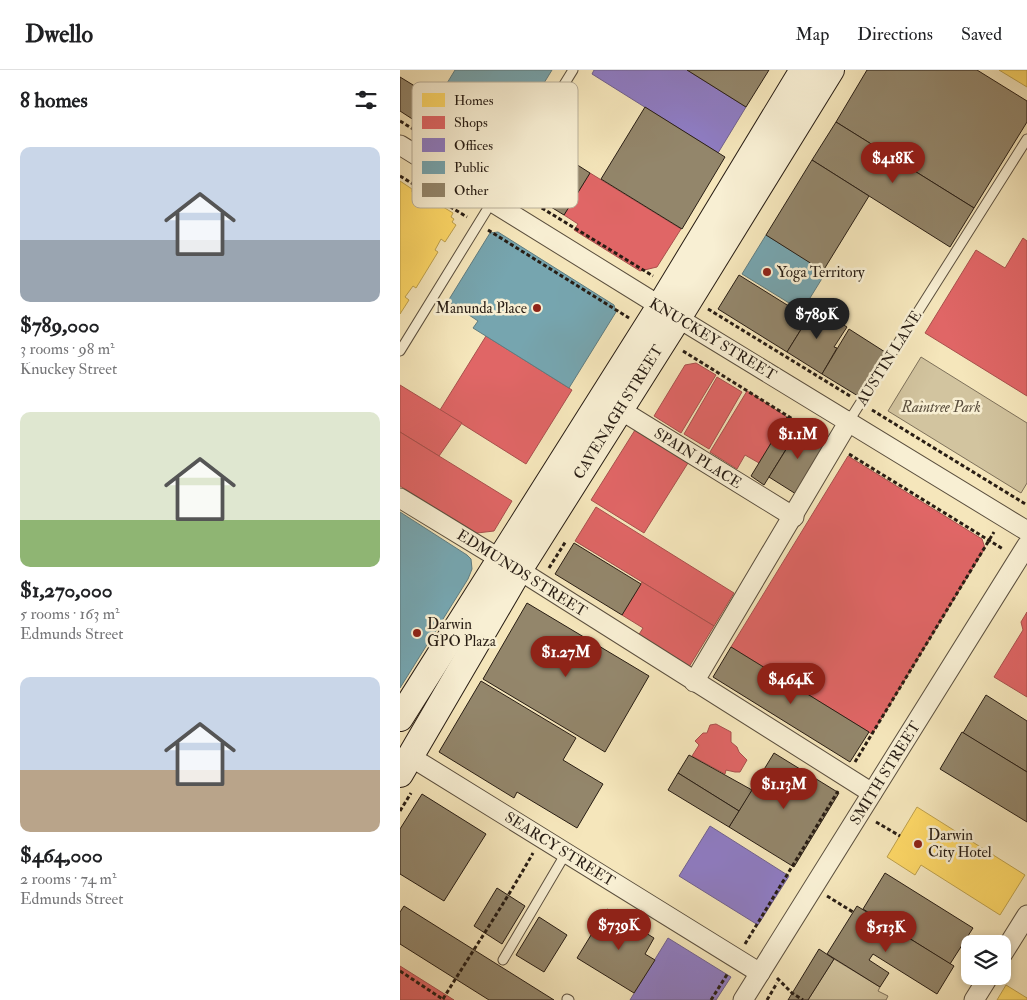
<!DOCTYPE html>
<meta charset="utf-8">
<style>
body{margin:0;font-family:"IM FELL Double Pica",serif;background:#f2f2f2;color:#202124;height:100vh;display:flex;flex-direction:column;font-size:19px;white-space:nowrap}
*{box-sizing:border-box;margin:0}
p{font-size:16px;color:#757577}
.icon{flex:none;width:28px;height:28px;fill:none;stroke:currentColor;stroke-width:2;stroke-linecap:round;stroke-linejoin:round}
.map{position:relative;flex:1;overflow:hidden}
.side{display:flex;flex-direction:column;background:#fff;width:400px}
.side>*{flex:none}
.controls{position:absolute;left:561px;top:865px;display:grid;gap:10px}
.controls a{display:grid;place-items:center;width:50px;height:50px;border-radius:10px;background:#fff;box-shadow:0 2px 8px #0003;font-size:25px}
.price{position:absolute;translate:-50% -42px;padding:0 11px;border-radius:18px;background:#8f2418;color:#fff;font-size:16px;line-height:32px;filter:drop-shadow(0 1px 2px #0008)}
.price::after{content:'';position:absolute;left:50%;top:30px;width:15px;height:11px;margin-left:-8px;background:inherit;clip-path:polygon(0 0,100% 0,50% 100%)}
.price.active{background:#222;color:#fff}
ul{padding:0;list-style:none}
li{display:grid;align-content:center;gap:10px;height:265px;padding:0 20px}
li span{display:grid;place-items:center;height:155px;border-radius:10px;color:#555}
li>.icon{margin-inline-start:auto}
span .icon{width:90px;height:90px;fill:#fffc;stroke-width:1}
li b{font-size:21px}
h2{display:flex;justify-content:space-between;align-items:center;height:60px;padding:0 20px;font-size:21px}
header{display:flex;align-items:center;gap:30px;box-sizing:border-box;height:70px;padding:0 25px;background:#fff;border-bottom:1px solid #e0e0e0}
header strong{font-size:24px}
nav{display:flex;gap:28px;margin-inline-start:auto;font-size:18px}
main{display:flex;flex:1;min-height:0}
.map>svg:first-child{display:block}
.green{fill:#d2c49f;stroke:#7d705a}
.homes{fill:#ffd966;stroke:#bea14d}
.shops{fill:#e06666;stroke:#a9504d}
.offices{fill:#8e7cc3;stroke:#6f608e}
.public{fill:#76a5af;stroke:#5f7c80}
.building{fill:#93866b;stroke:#281d14}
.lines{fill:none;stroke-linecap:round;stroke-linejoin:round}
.lane-casing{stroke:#5b4f3e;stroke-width:11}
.street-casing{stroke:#5b4f3e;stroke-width:21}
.secondary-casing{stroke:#281d14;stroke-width:28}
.path{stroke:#281d14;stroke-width:3;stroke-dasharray:4 2.5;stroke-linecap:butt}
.lane{stroke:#f8efd3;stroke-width:9}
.street{stroke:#f8efd3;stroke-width:19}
.secondary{stroke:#f8efd3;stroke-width:26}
.poi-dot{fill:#8f2418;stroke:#f8efd3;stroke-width:2}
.labels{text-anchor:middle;stroke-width:5;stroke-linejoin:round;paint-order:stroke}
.poi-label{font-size:15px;fill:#281d14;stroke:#f8efd3;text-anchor:start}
.street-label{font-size:15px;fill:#281d14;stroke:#f8efd3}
.park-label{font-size:15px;font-style:italic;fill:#5b4f3e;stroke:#f8efd3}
.key{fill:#f8efd3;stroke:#bab09a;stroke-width:1}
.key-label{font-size:14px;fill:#281d14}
</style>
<header>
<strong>Dwello</strong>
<nav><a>Map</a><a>Directions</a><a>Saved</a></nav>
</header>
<main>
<section class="side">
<h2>8 homes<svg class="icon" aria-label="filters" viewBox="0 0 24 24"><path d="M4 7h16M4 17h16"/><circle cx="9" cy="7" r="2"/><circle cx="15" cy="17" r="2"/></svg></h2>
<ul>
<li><span style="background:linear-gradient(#c9d6e8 60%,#9aa5b1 0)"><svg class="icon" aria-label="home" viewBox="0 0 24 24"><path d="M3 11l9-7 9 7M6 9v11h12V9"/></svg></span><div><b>$789,000</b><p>3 rooms · 98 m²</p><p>Knuckey Street</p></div></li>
<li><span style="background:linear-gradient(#dfe7d0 70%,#8fb573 0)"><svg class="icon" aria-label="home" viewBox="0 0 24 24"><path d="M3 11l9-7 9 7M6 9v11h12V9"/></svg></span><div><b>$1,270,000</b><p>5 rooms · 163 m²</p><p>Edmunds Street</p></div></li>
<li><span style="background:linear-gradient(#c9d6e8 60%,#b9a48a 0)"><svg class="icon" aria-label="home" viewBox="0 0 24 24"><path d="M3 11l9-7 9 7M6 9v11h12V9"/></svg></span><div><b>$464,000</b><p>2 rooms · 74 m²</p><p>Edmunds Street</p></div></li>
</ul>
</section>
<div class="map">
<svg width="627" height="930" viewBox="0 0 627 930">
<rect width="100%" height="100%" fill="#f5e6bb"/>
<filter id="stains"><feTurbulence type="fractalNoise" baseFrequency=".004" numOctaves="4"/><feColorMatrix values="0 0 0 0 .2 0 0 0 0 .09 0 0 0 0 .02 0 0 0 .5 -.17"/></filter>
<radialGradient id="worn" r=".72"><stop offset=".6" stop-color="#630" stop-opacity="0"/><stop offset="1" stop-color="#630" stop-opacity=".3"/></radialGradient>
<g class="green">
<polygon points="521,287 627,353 627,413 621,423 488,341"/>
<polygon points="434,889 480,917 478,921 488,926 486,930 408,930"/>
</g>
<g class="homes">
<polygon points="599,0 627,0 627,17"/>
<polygon points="0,111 12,119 12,122 33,134 35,132 53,143 51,147 54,149 52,152 56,155 45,172 41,169 35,180 38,182 16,218 13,216 5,227 9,230 0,244"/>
<polygon points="517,737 625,805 600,845 521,795 515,805 487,787"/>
<polygon points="606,915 627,928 627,930 597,930"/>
</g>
<g class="shops">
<polygon points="190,103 281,159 257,197 240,201 174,160 178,154 164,145"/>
<polygon points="623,168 627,171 627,326 525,263 576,180 605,198"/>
<polygon points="86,266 172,320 126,394 40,340"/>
<polygon points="296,293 316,305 281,363 254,346 285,295"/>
<polygon points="317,307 342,322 309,379 284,364"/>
<polygon points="0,315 62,353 39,386 0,362"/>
<polygon points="347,321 387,347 359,393 345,385 337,399 310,382"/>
<polygon points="235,360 288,393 244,463 191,430"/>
<polygon points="0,362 112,431 94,461 77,463 0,416"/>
<polygon points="448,386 582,469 585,478 472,664 331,577"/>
<polygon points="196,437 334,523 314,556 175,471"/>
<polygon points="242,512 314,556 289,597 238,566 243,558 222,545"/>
<polygon points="627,542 627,627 594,607 623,560 621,552"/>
<polygon points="316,654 331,662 331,672 337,677 339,682 347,690 340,702 335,702 326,700 325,704 292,686 299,675 295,671 303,663 307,663 310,655"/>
<polygon points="0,896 54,930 0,930"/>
</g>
<g class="offices">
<polygon points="194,0 287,0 346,37 318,83 192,4"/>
<polygon points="310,756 389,806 358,855 279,806"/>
<polygon points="268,868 331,907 316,930 230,930"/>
</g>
<g class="public">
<polygon points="55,0 152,0 91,99 21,56"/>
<polygon points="98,162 214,235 216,242 169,318 73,258 78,251 48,231 90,163"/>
<polygon points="366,165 426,202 402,241 342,204"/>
<polygon points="0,442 67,485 71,489 72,499 68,509 0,618"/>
</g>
<g class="building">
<polygon points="287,0 369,0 346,37"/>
<polygon points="467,0 577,0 627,31 627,52 574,138 436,52"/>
<polygon points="0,7 36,29 20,54 0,41"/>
<polygon points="245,37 325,87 282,159 201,109"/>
<polygon points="436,52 574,138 550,177 412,90"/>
<polygon points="146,75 190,103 164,145 120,118"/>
<polygon points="412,90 469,126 423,201 366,165"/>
<polygon points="339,205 408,248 387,282 318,239"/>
<polygon points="415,237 447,257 434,277 437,278 422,304 387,282"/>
<polygon points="449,259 485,282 458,326 422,304"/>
<polygon points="387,347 401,355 364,415 351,406"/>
<polygon points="400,357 427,374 396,424 369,407"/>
<polygon points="174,473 241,514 222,545 155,504"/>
<polygon points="127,533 249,606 205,682 83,609"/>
<polygon points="331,577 469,662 450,692 313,607"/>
<polygon points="81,611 176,668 163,690 203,714 177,758 117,722 114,728 39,682"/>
<polygon points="586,625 627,651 627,702 563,663"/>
<polygon points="562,662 627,702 627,752 540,699"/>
<polygon points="374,683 439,723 394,797 329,757"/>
<polygon points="289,685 352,720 339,741 278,703"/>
<polygon points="278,703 339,741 329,757 268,720"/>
<polygon points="22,724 86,764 44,831 0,804 0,759"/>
<polygon points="485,803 573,858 550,894 463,839"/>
<polygon points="97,818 125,836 102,874 74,856"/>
<polygon points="4,836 154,930 89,930 0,874 0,842"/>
<polygon points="457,836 554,896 537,924 473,884 469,890 489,903 480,917 427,884"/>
<polygon points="207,839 254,868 245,884 255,890 234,923 177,888"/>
<polygon points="139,847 167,865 144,902 116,885"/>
<polygon points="419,879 434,889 408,930 388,930"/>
</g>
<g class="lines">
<defs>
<g id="lane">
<polyline points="0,281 173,0"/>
<polyline points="449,351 627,69"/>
<polyline points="103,890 166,783"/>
<polyline points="167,929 169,930"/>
</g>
<g id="street">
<polyline points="0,75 260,236"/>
<polyline points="278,248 627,461"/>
<polyline points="219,339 394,447"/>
<polyline points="0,428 100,489"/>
<polyline points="119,500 472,723"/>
<polyline points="294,612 449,351"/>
<polyline points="11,687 360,903"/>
<polyline points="602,885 627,845"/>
<polyline points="343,930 627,475"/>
<polyline points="574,930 589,906"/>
</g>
<g id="secondary">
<polyline points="0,648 260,236 403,0"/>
<polyline points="0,704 119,500 278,248 431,0"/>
</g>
</defs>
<use href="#lane" class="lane-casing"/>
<use href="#street" class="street-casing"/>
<use href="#secondary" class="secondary-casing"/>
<g class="path">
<polyline points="0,51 91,107"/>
<polyline points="0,106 67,147"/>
<polyline points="114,121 253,206"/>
<polyline points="88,160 229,248"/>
<polyline points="308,239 450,326"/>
<polyline points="283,281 420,366"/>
<polyline points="472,340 627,435"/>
<polyline points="449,384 603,479"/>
<polyline points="149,498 166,471"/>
<polyline points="455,692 594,462"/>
<polyline points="0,741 11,723"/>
<polyline points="476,752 500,766"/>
<polyline points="427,826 453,842"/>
<polyline points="345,874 438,721"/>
<polyline points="0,901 44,930"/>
<polyline points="377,908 392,923 403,930"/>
<path d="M43 929C73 880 105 833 133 783"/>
<polyline points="311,930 328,903"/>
<polyline points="367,930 377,913"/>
</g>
<use href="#lane" class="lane"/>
<use href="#street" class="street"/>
<use href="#secondary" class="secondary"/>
</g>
<g class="poi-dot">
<circle cx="367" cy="202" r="5"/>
<circle cx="137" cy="238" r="5"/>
<circle cx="17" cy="563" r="5"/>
<circle cx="518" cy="774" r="5"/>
</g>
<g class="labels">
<g class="poi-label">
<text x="377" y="207">Yoga Territory</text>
<text x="127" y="243" text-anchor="end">Manunda Place</text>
<text x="27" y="559">Darwin<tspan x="27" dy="17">GPO Plaza</tspan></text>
<text x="528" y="770">Darwin<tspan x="528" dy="17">City Hotel</tspan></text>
</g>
<g class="street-label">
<text transform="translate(313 269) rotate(31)" y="5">KNUCKEY STREET</text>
<text transform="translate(489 288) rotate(-58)" y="5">AUSTIN LANE</text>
<text transform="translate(218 342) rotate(-58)" y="5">CAVENAGH STREET</text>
<text transform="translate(298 388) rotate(32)" y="5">SPAIN PLACE</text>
<text transform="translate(122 503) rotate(32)" y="5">EDMUNDS STREET</text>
<text transform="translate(485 703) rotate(-58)" y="5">SMITH STREET</text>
<text transform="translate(160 779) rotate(32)" y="5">SEARCY STREET</text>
</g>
<g class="park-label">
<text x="541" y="342">Raintree Park</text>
</g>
</g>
<rect x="12" y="12" width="166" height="126" rx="8" class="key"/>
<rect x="22" y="23" width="23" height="14" fill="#ffd966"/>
<rect x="22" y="46" width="23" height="13" fill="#e06666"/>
<rect x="22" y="68" width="23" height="14" fill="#8e7cc3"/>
<rect x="22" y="91" width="23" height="13" fill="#76a5af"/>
<rect x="22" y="113" width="23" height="14" fill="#93866b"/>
<g class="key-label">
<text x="54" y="35">Homes</text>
<text x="54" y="57">Shops</text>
<text x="54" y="80">Offices</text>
<text x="54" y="102">Public</text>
<text x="54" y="125">Other</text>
</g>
<rect width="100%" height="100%" filter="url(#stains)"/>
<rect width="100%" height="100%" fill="url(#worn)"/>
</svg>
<div class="controls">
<a><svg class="icon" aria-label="layers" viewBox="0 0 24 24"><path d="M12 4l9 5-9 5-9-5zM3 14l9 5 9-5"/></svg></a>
</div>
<b class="price" style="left:493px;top:114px">$418K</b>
<b class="price active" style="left:417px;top:270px">$789K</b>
<b class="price" style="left:398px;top:390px">$1.1M</b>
<b class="price" style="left:166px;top:608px">$1.27M</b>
<b class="price" style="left:391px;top:635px">$464K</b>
<b class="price" style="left:384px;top:740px">$1.13M</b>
<b class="price" style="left:219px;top:881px">$739K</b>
<b class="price" style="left:486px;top:883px">$513K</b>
</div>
</main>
